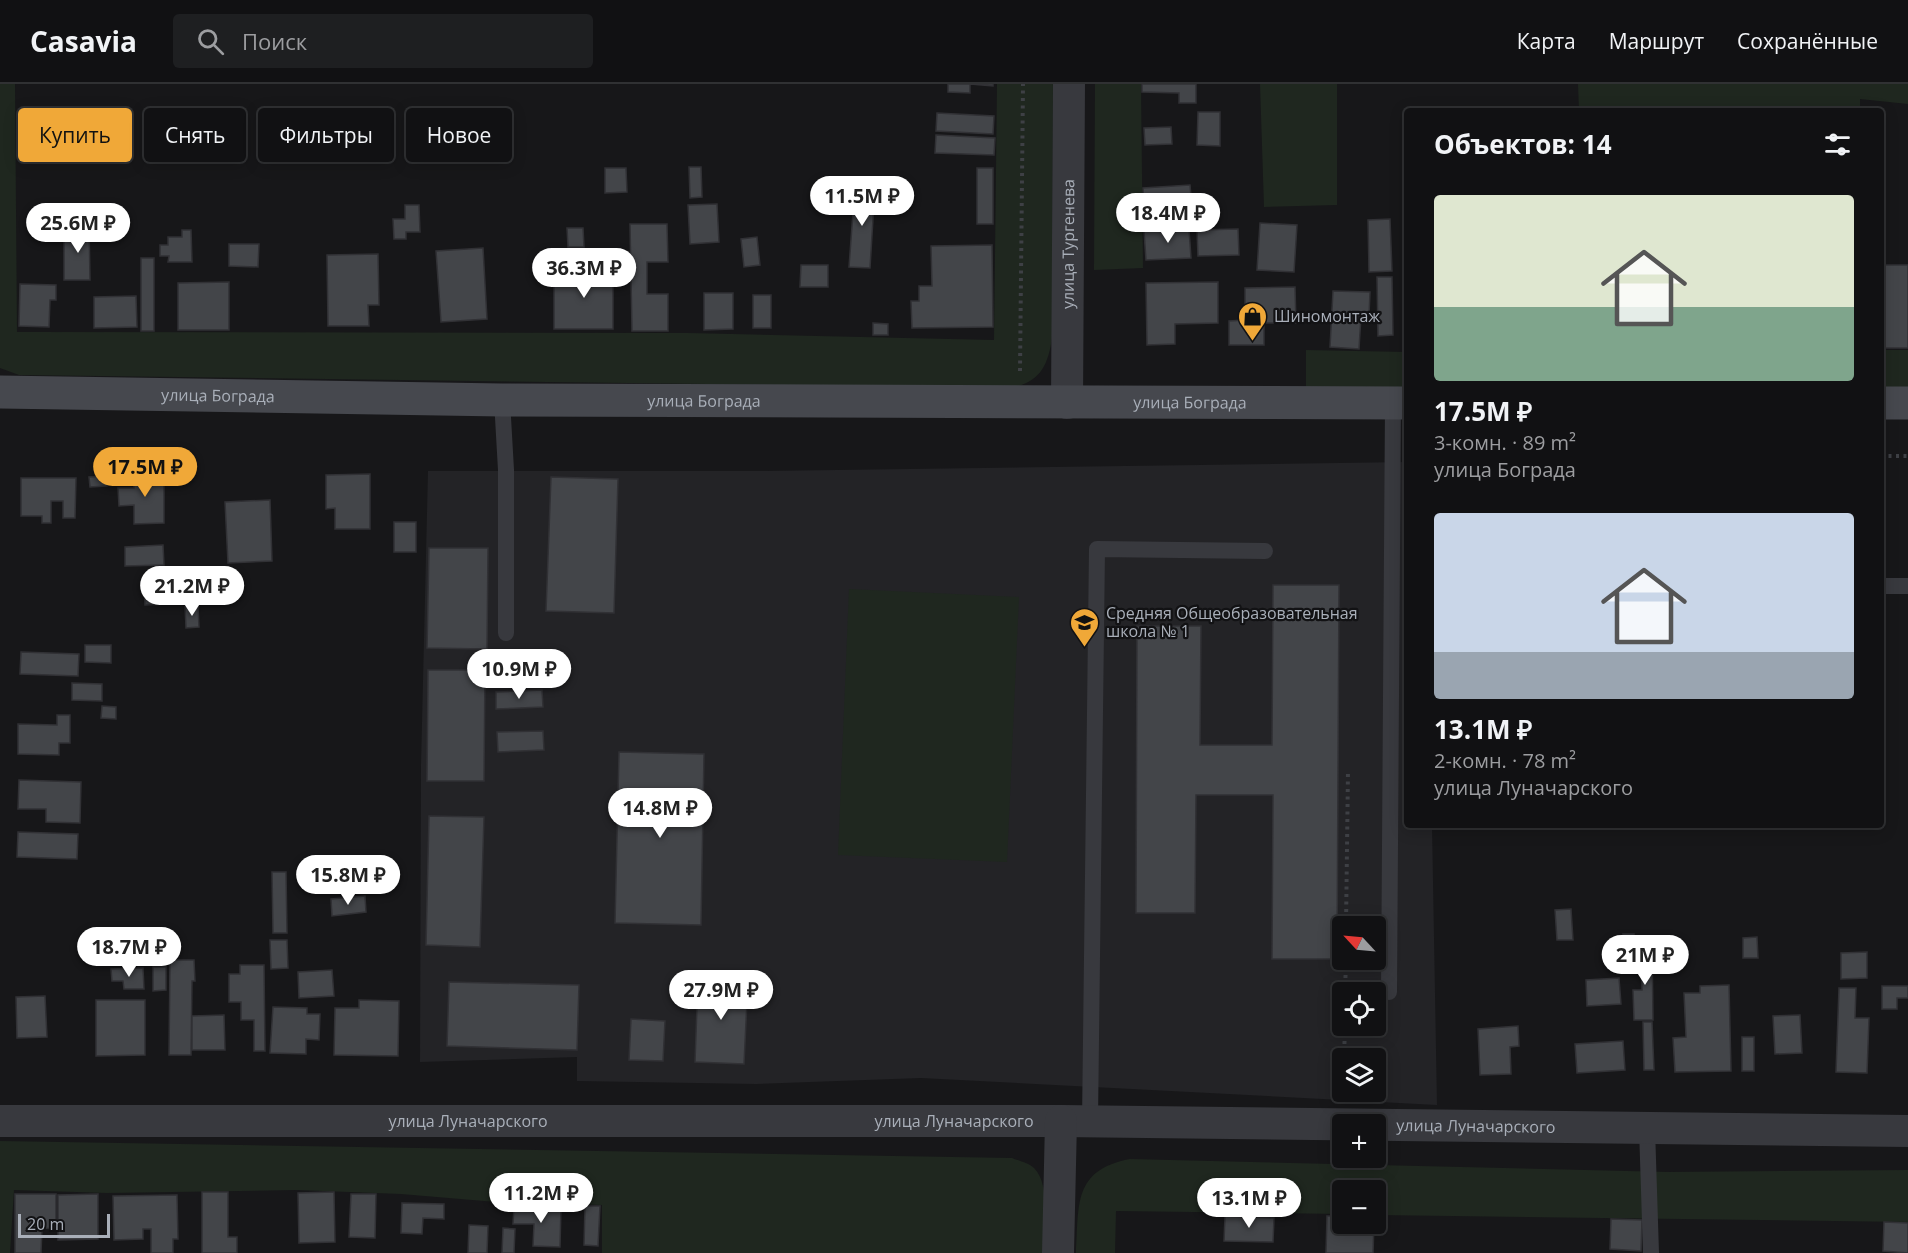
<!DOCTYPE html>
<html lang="ru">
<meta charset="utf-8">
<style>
body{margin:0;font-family:"Open Sans",sans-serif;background:#1e1f21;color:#f1f3f6;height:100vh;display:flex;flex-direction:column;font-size:22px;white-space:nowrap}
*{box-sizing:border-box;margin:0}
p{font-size:20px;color:#9c9da0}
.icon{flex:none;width:33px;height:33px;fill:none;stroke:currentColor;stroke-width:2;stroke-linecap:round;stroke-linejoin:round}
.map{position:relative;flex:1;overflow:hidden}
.drawer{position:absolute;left:1404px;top:24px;width:480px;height:720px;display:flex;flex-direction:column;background:#111113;border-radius:6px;box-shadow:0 3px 15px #0003,0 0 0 2px #303133}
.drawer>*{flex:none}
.top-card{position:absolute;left:18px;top:24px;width:570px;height:54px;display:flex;gap:12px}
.needle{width:39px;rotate:296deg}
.buttons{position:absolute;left:1332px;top:832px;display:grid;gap:12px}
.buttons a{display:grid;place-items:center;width:54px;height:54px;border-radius:6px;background:#111113;box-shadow:0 3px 15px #0003,0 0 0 2px #303133;font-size:30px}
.scale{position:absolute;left:18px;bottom:15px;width:92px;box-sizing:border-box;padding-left:6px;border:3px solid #a9afb9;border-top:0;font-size:16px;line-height:21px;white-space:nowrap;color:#a9afb9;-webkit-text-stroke:4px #121214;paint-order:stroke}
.price{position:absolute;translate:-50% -51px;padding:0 14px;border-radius:21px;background:#fff;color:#222;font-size:20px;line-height:39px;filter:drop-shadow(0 2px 3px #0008)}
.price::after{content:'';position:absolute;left:50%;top:36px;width:18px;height:14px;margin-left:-9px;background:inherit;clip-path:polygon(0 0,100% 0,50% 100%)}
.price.active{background:#f0a838;color:#111}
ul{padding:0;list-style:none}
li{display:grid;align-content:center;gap:12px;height:318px;padding:0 30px}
li span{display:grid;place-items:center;height:186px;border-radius:6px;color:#555}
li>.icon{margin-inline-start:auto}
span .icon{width:108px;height:108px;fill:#fffc;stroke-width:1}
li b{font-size:26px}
h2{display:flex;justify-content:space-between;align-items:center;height:72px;padding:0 30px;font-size:26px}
.chip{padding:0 21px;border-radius:6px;background:#111113;box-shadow:0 3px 15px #0003,0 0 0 2px #303133;font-size:21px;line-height:54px}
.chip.active{background:#f0a838;color:#111}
header{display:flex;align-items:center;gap:36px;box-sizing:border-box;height:84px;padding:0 30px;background:#111113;border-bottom:2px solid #303133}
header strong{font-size:28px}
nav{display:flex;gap:33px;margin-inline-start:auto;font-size:21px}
.search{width:420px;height:54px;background:#1e1f21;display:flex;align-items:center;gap:15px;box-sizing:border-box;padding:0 21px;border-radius:6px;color:#9c9da0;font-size:22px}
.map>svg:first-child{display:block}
.built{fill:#232326;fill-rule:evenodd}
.green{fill:#1f271f}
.building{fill:#434549;stroke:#313135;stroke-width:1.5}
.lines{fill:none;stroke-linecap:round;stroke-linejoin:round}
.path{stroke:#3e4045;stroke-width:4;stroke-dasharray:3 4.5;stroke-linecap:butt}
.lane{stroke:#38393e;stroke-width:16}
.street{stroke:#38393e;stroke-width:32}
.secondary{stroke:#46484e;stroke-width:33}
.labels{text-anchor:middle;stroke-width:4.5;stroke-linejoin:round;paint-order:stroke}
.street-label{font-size:16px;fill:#a9afb9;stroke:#121214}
.poi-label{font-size:16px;fill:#a9afb9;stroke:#121214;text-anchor:start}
</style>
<header>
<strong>Casavia</strong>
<div class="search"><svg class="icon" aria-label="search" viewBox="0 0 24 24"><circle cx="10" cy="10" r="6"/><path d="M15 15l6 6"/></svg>Поиск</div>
<nav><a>Карта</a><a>Маршрут</a><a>Сохранённые</a></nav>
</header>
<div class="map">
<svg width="1908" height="1169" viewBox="0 0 1908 1169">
<rect width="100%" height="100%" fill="#171719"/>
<path class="built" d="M1407 378V741H1432L1437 1021 921 994 756 1000 577 997V973L420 978 421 681 428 387H765ZM1342 843H1376V876H1342ZM1342 909H1376V942H1342ZM1342 975H1376V1008H1342Z"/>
<g class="green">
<path d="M0 0H15L17 248 688 249 994 256 997 0H1053L1052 254C1048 282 1040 298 1011 304L19 291 0 284Z"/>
<polygon points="1095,0 1141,0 1143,184 1094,186"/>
<polygon points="1260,0 1337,0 1337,121 1264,123"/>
<polygon points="1578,0 1908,0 1908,20 1860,15 1860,27 1579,27"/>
<polygon points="1306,266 1407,268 1407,311 1306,310"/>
<rect x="1881" y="266" width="27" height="44"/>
<polygon points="849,505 1019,513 1007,778 838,771"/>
<path d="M0 1057 1012 1074C1019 1077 1029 1079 1034 1084 1051 1100 1044 1147 1044 1169H602V1121L496 1118 401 1110 297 1106 107 1109 14 1106 10 1169H0Z"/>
<path d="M1130 1075 1668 1088 1908 1086V1138L1376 1131V1107H1342V1130L1116 1127 1115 1169H1076C1079 1120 1073 1086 1130 1075Z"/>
</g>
<g class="building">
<polygon points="948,0 993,0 993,2 970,0 970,9 948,8"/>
<polygon points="1142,0 1196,0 1196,19 1179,19 1179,9 1142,8"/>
<polygon points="1198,28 1220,28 1220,62 1197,61"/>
<polygon points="937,29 994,32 993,50 936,47"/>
<polygon points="1171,43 1172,60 1145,61 1144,44"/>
<polygon points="936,51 995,54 994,71 935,69"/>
<polygon points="689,83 701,83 702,113 690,114"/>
<polygon points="605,84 626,84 627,108 605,109"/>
<rect x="977" y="84" width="16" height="56"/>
<polygon points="855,101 875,102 870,184 849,183"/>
<polygon points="1190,101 1192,123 1144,126 1143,104"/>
<polygon points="717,120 719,158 690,160 688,121"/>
<polygon points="405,121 419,121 420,148 406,148 406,155 394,155 393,135 405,135"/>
<polygon points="1390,135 1392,187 1369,188 1368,136"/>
<polygon points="78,138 89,138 90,196 64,196 64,151 78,151"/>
<polygon points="1260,139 1297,141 1294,188 1257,186"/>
<polygon points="630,140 667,140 668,178 647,178 647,210 668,210 668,247 632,247"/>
<polygon points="567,144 583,144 584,163 568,163"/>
<polygon points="1189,145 1191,174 1146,176 1144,147"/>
<polygon points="1238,145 1239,171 1198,172 1197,146"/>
<polygon points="182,146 191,146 192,178 168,178 169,172 160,172 160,161 168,161 168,153 182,153"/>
<polygon points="757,153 760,181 744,183 741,155"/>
<polygon points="229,160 259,160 258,183 229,182"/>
<polygon points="992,161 993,243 912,244 911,217 919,217 919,202 932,202 931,162"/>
<polygon points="483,164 487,235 441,238 436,167"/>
<polygon points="378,170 379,221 368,221 369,242 328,242 327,171"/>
<rect x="141" y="174" width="13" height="73"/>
<polygon points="801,181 828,181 828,203 800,203"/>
<rect x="1881" y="181" width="27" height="83"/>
<rect x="554" y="184" width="59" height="61"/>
<polygon points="1377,193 1392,193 1393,251 1378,252"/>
<polygon points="229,198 229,246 178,246 178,199"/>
<polygon points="1218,198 1218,239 1175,240 1175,260 1147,261 1146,199"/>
<polygon points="20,200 56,201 56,216 50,216 49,243 19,242"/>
<polygon points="1295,203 1296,239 1264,239 1264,261 1229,261 1229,237 1245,236 1245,204"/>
<polygon points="1333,207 1370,208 1369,232 1361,232 1359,265 1330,263"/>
<polygon points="704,209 733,209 733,245 704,246"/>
<rect x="753" y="211" width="18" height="33"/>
<polygon points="136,212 137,243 94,244 94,213"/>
<polygon points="873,239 888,240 888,251 873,251"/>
<polygon points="133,390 164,390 164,439 134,440 134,421 119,422 118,404 134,404"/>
<polygon points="370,390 370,445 335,445 335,424 326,425 326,391"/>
<polygon points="107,392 107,402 90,403 89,393"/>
<polygon points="551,393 618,395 614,529 546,527"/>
<polygon points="21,394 76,394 75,434 63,434 63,417 51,417 51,439 42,439 42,432 21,432"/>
<polygon points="270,416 272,477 228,479 225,418"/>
<rect x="394" y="438" width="22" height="30"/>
<polygon points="163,461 164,481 125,482 125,463"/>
<polygon points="429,464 488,464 487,565 427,564"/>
<polygon points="167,498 168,520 145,521 144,499"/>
<polygon points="1273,501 1339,501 1337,875 1272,875 1273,711 1196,711 1195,829 1136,829 1137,542 1201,542 1200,661 1272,661"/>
<polygon points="185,522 198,522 199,543 186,544"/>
<polygon points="85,561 111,561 111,579 85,578"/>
<polygon points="21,568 79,570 78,592 20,590"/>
<polygon points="428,586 485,586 484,697 427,697"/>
<polygon points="72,599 102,600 102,617 72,616"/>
<polygon points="542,606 543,623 496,625 496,608"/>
<polygon points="102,622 116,623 116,635 101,634"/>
<polygon points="57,631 70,631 70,659 59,659 59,671 18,670 18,640 57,641"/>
<polygon points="543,647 544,666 498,668 497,648"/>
<polygon points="619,668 704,670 701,841 615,839"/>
<polygon points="19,696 81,698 80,739 46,738 46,725 18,725"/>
<polygon points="429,732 484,733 480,863 426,861"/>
<polygon points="18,748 78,750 77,775 17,773"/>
<polygon points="272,788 286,788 287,849 273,849"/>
<polygon points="365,812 366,828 332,832 331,815"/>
<polygon points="1571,825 1573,856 1557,856 1555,826"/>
<polygon points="1623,850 1634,850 1634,860 1624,861"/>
<polygon points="1757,853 1758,874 1743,874 1743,854"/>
<polygon points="270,856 287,856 288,884 271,885"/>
<polygon points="1641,857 1652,857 1653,936 1634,936 1633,906 1642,906"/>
<polygon points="1867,868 1867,894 1841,895 1841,869"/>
<polygon points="170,876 194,876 195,897 192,897 191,971 169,971"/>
<polygon points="240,881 264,881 265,967 254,967 254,936 241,936 241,918 229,918 229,890 240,890"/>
<polygon points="153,883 166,883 166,906 153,907"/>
<polygon points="143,884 144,905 124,905 123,897 112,897 111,885"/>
<polygon points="332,886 334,912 299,914 298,888"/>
<polygon points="698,894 748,896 744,980 695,978"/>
<polygon points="1619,894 1621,920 1587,922 1586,896"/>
<polygon points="449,898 579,901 577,966 447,962"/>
<polygon points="1729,901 1731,987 1675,988 1673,954 1686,953 1684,909 1700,909 1700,902"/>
<polygon points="1882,902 1908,902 1908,914 1897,914 1897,925 1882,925"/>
<polygon points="1839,904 1856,904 1855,934 1869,934 1867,989 1836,988"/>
<polygon points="45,912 47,953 17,954 16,913"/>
<polygon points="96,916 145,916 145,971 96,972"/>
<polygon points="359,916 399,917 398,972 334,971 335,924 359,924"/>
<polygon points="273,923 307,924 307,930 320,930 319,956 306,955 306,970 270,969"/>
<polygon points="224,931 225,966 192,966 192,932"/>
<polygon points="1800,931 1802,969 1775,970 1773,932"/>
<polygon points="631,935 665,937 663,977 629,976"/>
<polygon points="1643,938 1652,938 1654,986 1644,986"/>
<polygon points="1518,942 1519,962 1510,963 1511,990 1480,991 1478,945"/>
<rect x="1742" y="953" width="12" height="34"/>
<polygon points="1623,957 1625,986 1577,989 1575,960"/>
<polygon points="202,1108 228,1108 228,1153 237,1153 237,1169 202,1169"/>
<polygon points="334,1108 335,1158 299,1159 298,1109"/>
<polygon points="15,1110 56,1110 56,1145 42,1144 41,1169 15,1169"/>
<polygon points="98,1110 98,1155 58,1156 58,1111"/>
<polygon points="351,1110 376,1110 375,1154 349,1153"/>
<polygon points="177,1111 178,1155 173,1155 173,1169 151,1169 151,1145 143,1145 143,1155 114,1156 113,1112"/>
<polygon points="402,1119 444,1120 444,1135 423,1134 422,1150 401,1149"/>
<polygon points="514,1122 561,1123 560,1163 533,1162 534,1140 513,1140"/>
<polygon points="585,1122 600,1122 598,1162 584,1161"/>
<polygon points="1225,1132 1274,1134 1273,1158 1224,1157"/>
<polygon points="1327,1132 1342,1132 1342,1140 1374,1140 1373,1169 1326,1169"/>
<polygon points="1611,1135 1642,1136 1641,1167 1610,1165"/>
<polygon points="1884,1138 1908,1139 1908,1169 1883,1167"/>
<polygon points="469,1141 488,1142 487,1169 468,1169"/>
<polygon points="503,1144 515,1145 514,1169 502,1169"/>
</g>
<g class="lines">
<g class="path">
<polyline points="1020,287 1023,0"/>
<polyline points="1881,372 1908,372"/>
<polyline points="1346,843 1348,686"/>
<polyline points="1345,909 1346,876"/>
<polyline points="1344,975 1345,942"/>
</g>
<g class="lane">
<polyline points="502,316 506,386 506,549"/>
<polyline points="1881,502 1908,502"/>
<polyline points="1389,908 1393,319"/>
<polyline points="1090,1037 1097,465 1265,467"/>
<polyline points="1647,1044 1651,1169"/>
</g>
<g class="street">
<path id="s1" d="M1067 319 1069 0"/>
<path id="s2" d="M0 1037H1061L1908 1047"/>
<polyline points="1058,1169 1061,1037"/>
</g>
<g class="secondary">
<path id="s3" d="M0 308 502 316 1407 319"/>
<polyline points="1881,319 1908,319"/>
</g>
</g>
<defs>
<symbol id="shop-pin" viewBox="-11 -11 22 30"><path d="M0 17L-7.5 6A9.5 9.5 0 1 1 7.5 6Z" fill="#f0a838" stroke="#121214"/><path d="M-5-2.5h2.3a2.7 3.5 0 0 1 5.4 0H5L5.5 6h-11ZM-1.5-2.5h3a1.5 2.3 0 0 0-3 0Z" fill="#111"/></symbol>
<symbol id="school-pin" viewBox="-11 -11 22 30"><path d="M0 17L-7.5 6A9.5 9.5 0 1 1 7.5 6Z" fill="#f0a838" stroke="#121214"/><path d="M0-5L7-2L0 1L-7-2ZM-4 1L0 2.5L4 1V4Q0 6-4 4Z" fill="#111"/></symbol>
</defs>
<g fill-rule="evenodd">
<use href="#shop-pin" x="1236" y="216" width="33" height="45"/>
<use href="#school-pin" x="1068" y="522" width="33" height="45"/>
</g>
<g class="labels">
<g class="street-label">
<text dy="6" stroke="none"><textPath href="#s1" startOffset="159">улица Тургенева</textPath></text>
<text dy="6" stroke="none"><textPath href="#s3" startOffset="218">улица Бограда</textPath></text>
<text dy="6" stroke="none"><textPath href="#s3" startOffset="704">улица Бограда</textPath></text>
<text dy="6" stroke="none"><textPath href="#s3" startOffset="1190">улица Бограда</textPath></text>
<text dy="6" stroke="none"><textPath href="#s2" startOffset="468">улица Луначарского</textPath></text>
<text dy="6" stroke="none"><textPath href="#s2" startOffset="954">улица Луначарского</textPath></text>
<text dy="6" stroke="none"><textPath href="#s2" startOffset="1476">улица Луначарского</textPath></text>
</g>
<g class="poi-label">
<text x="1274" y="238">Шиномонтаж</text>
<text x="1106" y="535">Средняя Общеобразовательная<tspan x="1106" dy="18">школа № 1</tspan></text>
</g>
</g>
</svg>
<div class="buttons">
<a><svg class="needle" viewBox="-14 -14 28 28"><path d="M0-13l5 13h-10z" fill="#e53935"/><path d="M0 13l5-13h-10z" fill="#9c9da0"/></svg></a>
<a><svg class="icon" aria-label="locate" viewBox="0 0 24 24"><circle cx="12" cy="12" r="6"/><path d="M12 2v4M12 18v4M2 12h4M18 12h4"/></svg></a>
<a><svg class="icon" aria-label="layers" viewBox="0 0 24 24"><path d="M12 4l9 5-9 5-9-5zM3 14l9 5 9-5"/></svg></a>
<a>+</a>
<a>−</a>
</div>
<div class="scale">20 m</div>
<b class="price" style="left:862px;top:143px">11.5M ₽</b>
<b class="price" style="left:1168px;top:160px">18.4M ₽</b>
<b class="price" style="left:78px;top:170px">25.6M ₽</b>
<b class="price" style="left:584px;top:215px">36.3M ₽</b>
<b class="price active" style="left:145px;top:414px">17.5M ₽</b>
<b class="price" style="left:192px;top:533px">21.2M ₽</b>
<b class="price" style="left:519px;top:616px">10.9M ₽</b>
<b class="price" style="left:660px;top:755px">14.8M ₽</b>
<b class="price" style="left:348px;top:822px">15.8M ₽</b>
<b class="price" style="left:129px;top:894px">18.7M ₽</b>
<b class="price" style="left:1645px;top:902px">21M ₽</b>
<b class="price" style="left:721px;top:937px">27.9M ₽</b>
<b class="price" style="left:541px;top:1140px">11.2M ₽</b>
<b class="price" style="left:1249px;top:1145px">13.1M ₽</b>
<div class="top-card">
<a class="chip active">Купить</a>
<a class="chip">Снять</a>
<a class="chip">Фильтры</a>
<a class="chip">Новое</a>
</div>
<section class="drawer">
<h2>Объектов: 14<svg class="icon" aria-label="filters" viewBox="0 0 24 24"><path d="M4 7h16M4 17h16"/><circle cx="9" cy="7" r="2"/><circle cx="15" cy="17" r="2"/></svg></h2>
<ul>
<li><span style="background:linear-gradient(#dfe7d0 60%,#7fa58c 0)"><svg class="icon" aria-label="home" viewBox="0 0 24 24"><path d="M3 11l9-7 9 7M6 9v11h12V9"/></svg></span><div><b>17.5M ₽</b><p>3-комн. · 89 m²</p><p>улица Бограда</p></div></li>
<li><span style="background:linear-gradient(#c9d6e8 75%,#9aa5b1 0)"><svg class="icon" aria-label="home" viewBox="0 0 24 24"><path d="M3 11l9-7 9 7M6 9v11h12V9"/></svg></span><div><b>13.1M ₽</b><p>2-комн. · 78 m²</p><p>улица Луначарского</p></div></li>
</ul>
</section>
</div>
